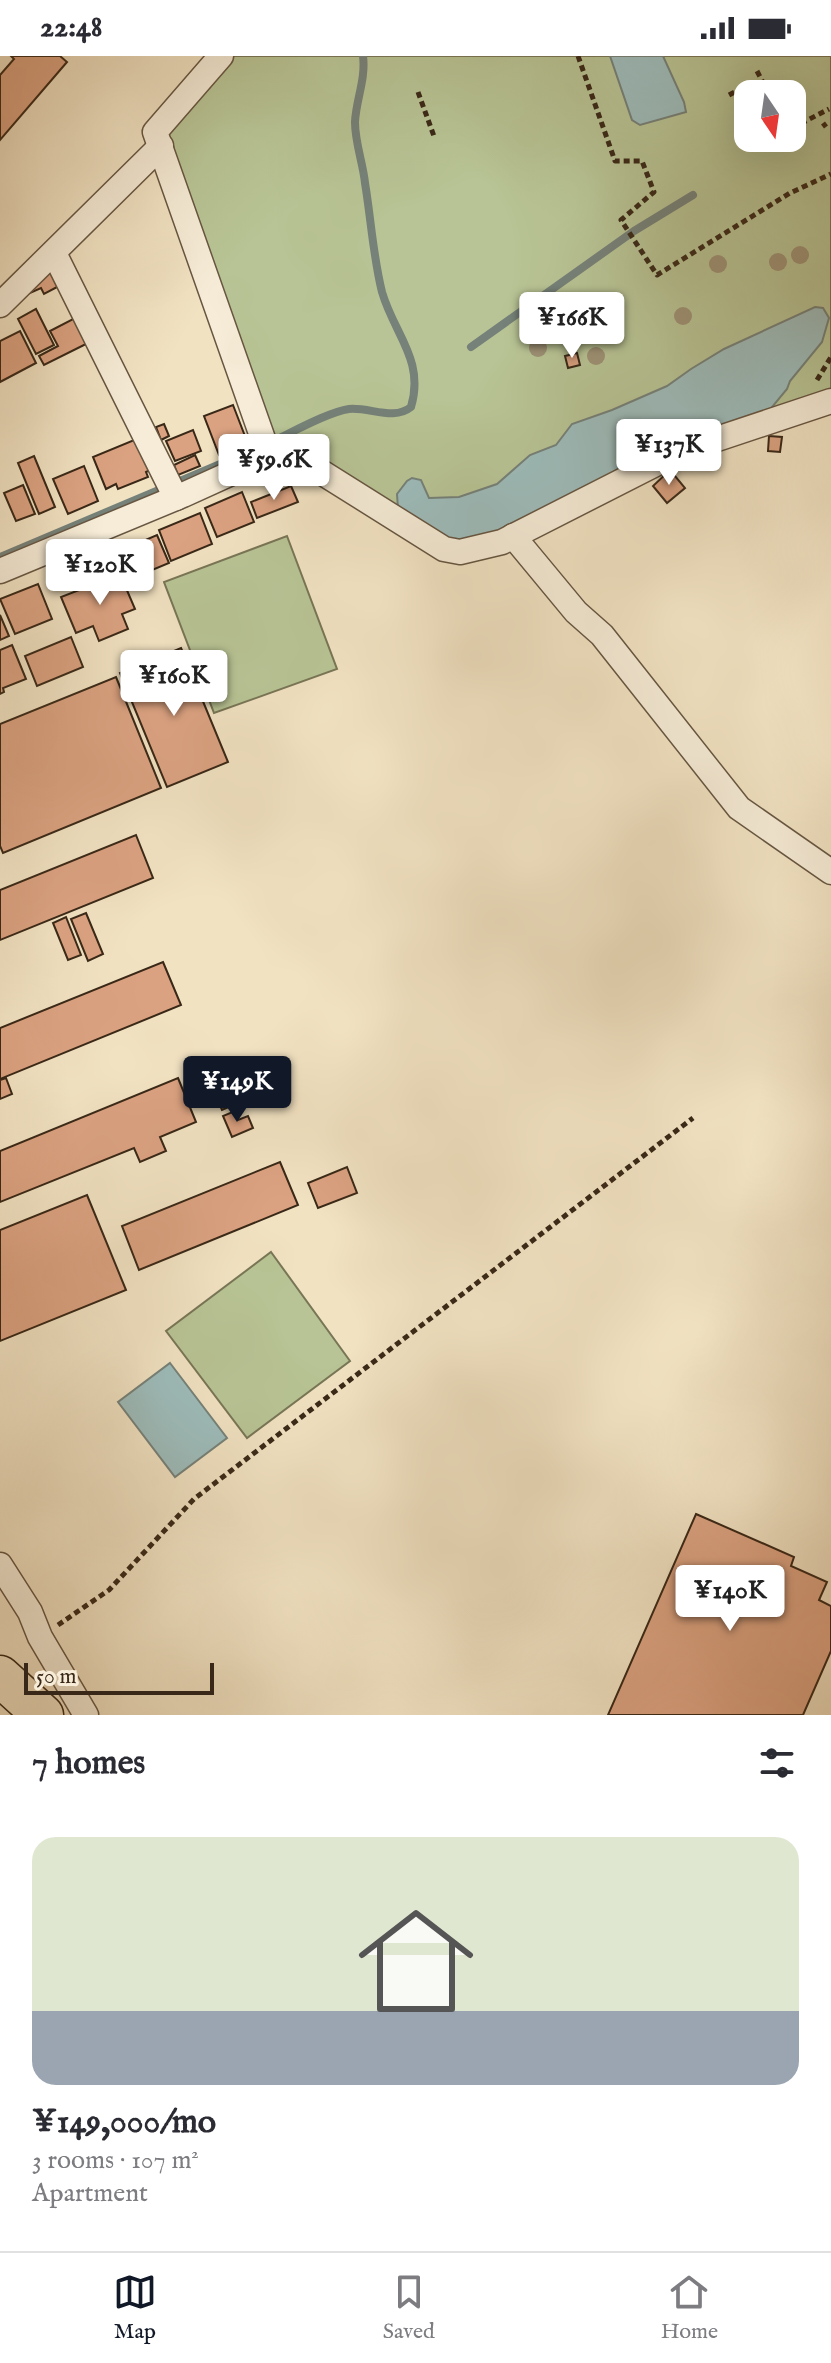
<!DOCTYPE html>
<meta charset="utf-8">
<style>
body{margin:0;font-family:"IM FELL English",serif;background:#f2f2f3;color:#2b2b33;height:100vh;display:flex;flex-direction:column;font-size:30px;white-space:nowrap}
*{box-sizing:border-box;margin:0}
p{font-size:26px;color:#7c7c81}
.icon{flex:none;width:44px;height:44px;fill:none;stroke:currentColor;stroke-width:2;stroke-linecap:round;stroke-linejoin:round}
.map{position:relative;height:1659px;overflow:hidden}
.panel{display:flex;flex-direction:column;background:#fff;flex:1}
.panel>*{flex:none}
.needle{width:52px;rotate:167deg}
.fabs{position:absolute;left:734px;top:24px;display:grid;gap:16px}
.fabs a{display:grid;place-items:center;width:72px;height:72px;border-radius:16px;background:#fff;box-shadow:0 8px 32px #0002;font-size:40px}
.scale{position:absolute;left:24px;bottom:20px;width:190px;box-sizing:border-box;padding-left:8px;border:4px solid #392817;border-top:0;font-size:22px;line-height:28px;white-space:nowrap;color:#392817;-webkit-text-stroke:6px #f6ecd7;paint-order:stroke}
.price{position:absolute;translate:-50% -68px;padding:0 18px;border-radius:8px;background:#fff;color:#222;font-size:26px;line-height:52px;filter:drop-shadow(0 2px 4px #0008)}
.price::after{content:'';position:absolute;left:50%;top:48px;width:24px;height:18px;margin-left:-12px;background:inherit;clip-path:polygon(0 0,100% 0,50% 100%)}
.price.current{background:#111827;color:#fff}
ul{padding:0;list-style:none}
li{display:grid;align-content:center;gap:16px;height:424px;padding:0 32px}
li+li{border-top:2px solid #e1e1e2}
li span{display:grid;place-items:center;height:248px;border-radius:24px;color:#555}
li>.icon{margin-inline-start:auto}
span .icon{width:144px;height:144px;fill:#fffc;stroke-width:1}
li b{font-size:34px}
h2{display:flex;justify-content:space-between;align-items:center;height:96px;padding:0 32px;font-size:34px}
.status{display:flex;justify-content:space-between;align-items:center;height:56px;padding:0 40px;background:#fff;direction:ltr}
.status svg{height:22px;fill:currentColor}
.tab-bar{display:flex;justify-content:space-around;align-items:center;height:112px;border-top:2px solid #e1e1e2;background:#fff;font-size:22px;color:#7c7c81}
.tab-bar a{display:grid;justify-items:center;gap:4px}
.tab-bar .current{color:#111827}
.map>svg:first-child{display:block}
.green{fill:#b8c495;stroke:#787656;stroke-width:2;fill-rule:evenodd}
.water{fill:#9dbcbb;stroke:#758179;stroke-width:2}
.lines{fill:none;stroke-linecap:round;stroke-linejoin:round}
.stream{stroke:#758179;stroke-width:8}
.building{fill:#dba281;stroke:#392817;stroke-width:2}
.street-casing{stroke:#675642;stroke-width:27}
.primary-casing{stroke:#392817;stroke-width:43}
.path{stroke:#392817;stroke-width:5;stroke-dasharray:6 4;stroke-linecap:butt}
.street{stroke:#f6ecd7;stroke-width:24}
.primary{stroke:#f1e2c2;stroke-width:40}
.tree{fill:#9d9175}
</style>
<div class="status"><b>22:48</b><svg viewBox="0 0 49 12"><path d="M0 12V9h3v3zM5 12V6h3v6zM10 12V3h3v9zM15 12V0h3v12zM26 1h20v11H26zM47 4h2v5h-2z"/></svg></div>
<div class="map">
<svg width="831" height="1659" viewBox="0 0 831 1659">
<rect width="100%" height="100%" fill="#f1e2c2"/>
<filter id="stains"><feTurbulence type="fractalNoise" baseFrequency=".0025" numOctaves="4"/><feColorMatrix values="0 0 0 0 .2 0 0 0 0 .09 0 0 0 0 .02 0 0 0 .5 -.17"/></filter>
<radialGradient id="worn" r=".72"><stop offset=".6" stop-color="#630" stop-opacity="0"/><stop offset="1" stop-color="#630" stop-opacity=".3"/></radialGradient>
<g class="green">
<path d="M230 0H831V334L470 485 272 392 163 81ZM748 38H792V82H748Z"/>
<polygon points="287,480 337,613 214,657 164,526"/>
<polygon points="271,1196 350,1305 247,1382 166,1275"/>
</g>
<g class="water">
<polygon points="610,0 663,0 684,46 686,56 640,69 632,64"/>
<polygon points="815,251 823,252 829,262 822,286 790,325 787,333 768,356 506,476 456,486 398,453 397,438 407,425 412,422 421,424 429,442 459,441 497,428 530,399 556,389 572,368 612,354 667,330 691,313 724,293"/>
<polygon points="170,1307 227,1382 175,1421 118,1346"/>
</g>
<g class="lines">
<g class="stream">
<polyline points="471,291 634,175 693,139"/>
<path d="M267 388C289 378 328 356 349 353 370 351 394 365 411 351 425 304 394 278 382 236 373 200 371 163 365 127 363 107 355 87 355 66 356 44 366 23 363 0"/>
<polyline points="0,501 244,398"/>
</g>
</g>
<g class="building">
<polygon points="11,0 60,0 67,6 0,84 0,19 14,3"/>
<polygon points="49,211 59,230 44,238 41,232 30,237 24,224"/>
<polygon points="36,253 54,289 36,298 18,263"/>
<polygon points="75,262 88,287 44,309 39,300 58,290 50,275"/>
<polygon points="20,275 36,307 0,326 0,285"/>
<polygon points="577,297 580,309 568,312 565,300"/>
<polygon points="233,349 248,388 219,399 204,360"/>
<polygon points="164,368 169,380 161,384 156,371"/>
<polygon points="193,374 201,395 175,405 166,385"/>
<polygon points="769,380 782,381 780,396 768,395"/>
<polygon points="139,382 152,413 146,416 148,421 118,433 116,428 106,433 93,401"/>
<polygon points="195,399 200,410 178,419 174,409"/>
<polygon points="34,400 55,451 39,458 18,407"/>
<polygon points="84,410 98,445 68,458 53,423"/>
<polygon points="670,414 685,432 667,447 653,430"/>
<polygon points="23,429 35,458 16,465 4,437"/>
<polygon points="291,430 298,446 257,462 251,446"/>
<polygon points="242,436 254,466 217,481 205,452"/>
<polygon points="200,457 212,488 171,505 159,474"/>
<polygon points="157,479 169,507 133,522 122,494"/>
<polygon points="109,482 122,514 108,520 95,488"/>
<polygon points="120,518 135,553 122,558 128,573 99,585 93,570 76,577 61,541"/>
<polygon points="38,528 52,563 15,578 0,543"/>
<polygon points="0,559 9,580 0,584"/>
<polygon points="71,581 83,611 37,630 25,600"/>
<polygon points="12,589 26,623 3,632 4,636 0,638 0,594"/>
<polygon points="181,592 228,706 167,731 120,617"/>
<polygon points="116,621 161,732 3,797 0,790 0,668"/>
<polygon points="136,779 153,822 0,884 0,834"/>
<polygon points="86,857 103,898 88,905 71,863"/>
<polygon points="66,861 81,899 68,904 53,867"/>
<polygon points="163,906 181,949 0,1023 0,972"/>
<polygon points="6,1022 12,1038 0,1043 0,1024"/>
<polygon points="178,1022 196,1066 160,1081 166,1095 140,1106 134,1092 0,1146 0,1095"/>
<polygon points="231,1031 238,1047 222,1054 215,1038"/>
<polygon points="235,1055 238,1064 248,1060 253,1072 232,1081 223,1060"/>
<polygon points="280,1106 298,1149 139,1214 122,1170"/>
<polygon points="347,1111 357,1137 318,1152 308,1127"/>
<polygon points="87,1139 126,1234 0,1285 0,1174"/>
<polygon points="696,1458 794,1501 791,1510 827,1526 819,1544 831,1550 831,1595 803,1659 608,1659"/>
</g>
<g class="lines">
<defs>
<g id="street">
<polyline points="221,0 155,76 269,400"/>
<polyline points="54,197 176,442"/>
<polyline points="0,249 161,90"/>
<polyline points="513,480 576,556 602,579 739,752 831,816"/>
<polyline points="0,515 183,439 269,400 289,400 310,409 444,493 460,496 502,486 681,395 831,345"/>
<polyline points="0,1509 30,1556 40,1581 86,1659"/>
</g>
<polyline id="primary" points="0,1620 43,1659"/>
</defs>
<use href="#street" class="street-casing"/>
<use href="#primary" class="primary-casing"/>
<g class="path">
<polyline points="578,0 615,105 642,105 654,136 621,164 657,219 790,137 831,118"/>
<polyline points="757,15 768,36"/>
<polyline points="418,36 435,83"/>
<polyline points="729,39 746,30"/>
<polyline points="823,67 826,71"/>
<polyline points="792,72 829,53"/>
<polyline points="817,324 831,301"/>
<polyline points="58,1569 109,1534 194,1443 693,1062"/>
</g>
<use href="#street" class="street"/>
<use href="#primary" class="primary"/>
</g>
<g class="tree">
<circle cx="800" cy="199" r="9"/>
<circle cx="778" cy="206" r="9"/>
<circle cx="718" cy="208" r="9"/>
<circle cx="683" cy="260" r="9"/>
<circle cx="538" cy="292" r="9"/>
<circle cx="596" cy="300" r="9"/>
</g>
<rect width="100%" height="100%" filter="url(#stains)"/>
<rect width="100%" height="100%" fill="url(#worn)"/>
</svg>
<div class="fabs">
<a><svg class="needle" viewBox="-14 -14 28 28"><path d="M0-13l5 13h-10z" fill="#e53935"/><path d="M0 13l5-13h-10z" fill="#7c7c81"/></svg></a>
</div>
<div class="scale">50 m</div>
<b class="price" style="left:572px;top:304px">¥166K</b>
<b class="price" style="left:669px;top:431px">¥137K</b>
<b class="price" style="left:274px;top:446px">¥59.6K</b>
<b class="price" style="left:100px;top:551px">¥120K</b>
<b class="price" style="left:174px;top:662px">¥160K</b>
<b class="price current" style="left:237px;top:1068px">¥149K</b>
<b class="price" style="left:730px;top:1577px">¥140K</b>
</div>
<section class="panel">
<h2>7 homes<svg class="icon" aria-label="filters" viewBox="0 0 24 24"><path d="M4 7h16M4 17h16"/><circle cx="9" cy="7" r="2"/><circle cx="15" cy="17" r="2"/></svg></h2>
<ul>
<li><span style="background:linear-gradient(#dfe7d0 70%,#9aa5b1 0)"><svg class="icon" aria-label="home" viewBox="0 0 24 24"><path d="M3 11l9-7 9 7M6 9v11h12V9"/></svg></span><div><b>¥149,000/mo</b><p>3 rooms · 107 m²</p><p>Apartment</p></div></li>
</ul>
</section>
<nav class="tab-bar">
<a class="current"><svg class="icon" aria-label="map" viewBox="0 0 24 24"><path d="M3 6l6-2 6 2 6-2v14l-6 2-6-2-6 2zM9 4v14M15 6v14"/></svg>Map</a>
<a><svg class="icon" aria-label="saved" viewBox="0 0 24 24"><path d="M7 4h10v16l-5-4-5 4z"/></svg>Saved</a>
<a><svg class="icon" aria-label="home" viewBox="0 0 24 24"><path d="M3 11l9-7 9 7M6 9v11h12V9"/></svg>Home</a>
</nav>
